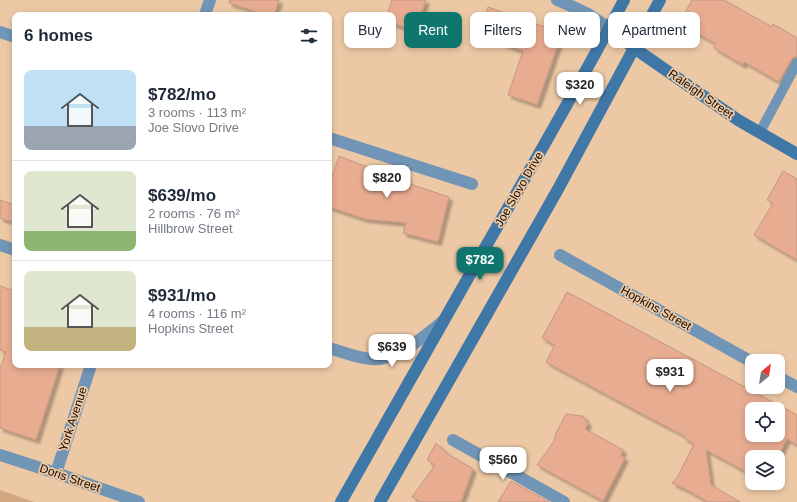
<!DOCTYPE html>
<meta charset="utf-8">
<style>
body{margin:0;font-family:Helvetica,sans-serif;background:#f6f6f7;color:#1f2937;height:100vh;display:flex;flex-direction:column;font-size:15px;white-space:nowrap}
*{box-sizing:border-box;margin:0}
p{font-size:13px;color:#747a83}
.icon{flex:none;width:22px;height:22px;fill:none;stroke:currentColor;stroke-width:2;stroke-linecap:round;stroke-linejoin:round}
.map{position:relative;flex:1;overflow:hidden}
.sheet{position:absolute;left:12px;top:12px;width:320px;height:356px;display:flex;flex-direction:column;background:#fff;border-radius:8px;box-shadow:0 2px 6px #0003}
.sheet>*{flex:none}
.guide{position:absolute;left:344px;top:12px;width:380px;height:36px;display:flex;gap:8px}
.needle{width:26px;rotate:30deg}
.fabs{position:absolute;left:745px;top:354px;display:grid;gap:8px}
.fabs a{display:grid;place-items:center;width:40px;height:40px;border-radius:8px;background:#fff;box-shadow:0 2px 6px #0003;font-size:20px}
.price{position:absolute;translate:-50% -34px;padding:0 9px;border-radius:8px;background:#fff;color:#222;font-size:13px;line-height:26px;filter:drop-shadow(0 1px 2px #0008)}
.price::after{content:'';position:absolute;left:50%;top:24px;width:12px;height:9px;margin-left:-6px;background:inherit;clip-path:polygon(0 0,100% 0,50% 100%)}
.price.current{background:#0f766e;color:#fff}
ul{padding:0;list-style:none}
li{display:flex;align-items:center;gap:12px;height:100px;padding:0 12px}
li+li{border-top:1px solid #e0e1e3}
li span{display:grid;place-items:center;flex:none;width:112px;height:80px;border-radius:8px;color:#555}
li>.icon{margin-inline-start:auto}
span .icon{width:48px;height:48px;fill:#fffc;stroke-width:1}
li b{font-size:17px}
h2{display:flex;justify-content:space-between;align-items:center;height:48px;padding:0 12px;font-size:17px}
.chip{padding:0 14px;border-radius:8px;background:#fff;box-shadow:0 2px 6px #0003;font-size:14px;line-height:36px}
.chip.current{background:#0f766e;color:#fff}
.map>svg:first-child{display:block}
.green{fill:#d0a77f}
.building{fill:#e8ac90;stroke:#c49782;fill-rule:evenodd;filter:url(#shadow)}
.lines{fill:none;stroke-linecap:round;stroke-linejoin:round}
.lane{stroke:#7195b6;stroke-width:10}
.street{stroke:#7195b6;stroke-width:12}
.secondary{stroke:#3f78a7;stroke-width:12}
.labels{text-anchor:middle;stroke-width:3.5;stroke-linejoin:round;paint-order:stroke}
.street-label{font-size:12px;fill:#170b02;stroke:#ecc8a5}
</style>
<div class="map">
<svg width="797" height="502" viewBox="0 0 797 502">
<defs>
<filter id="shadow"><feDropShadow dx="3.5" dy="3.5" stdDeviation="1" flood-color="#0004"/></filter>
</defs>
<rect width="100%" height="100%" fill="#ecc8a5"/>
<polygon class="green" points="0,490 34,502 0,502"/>
<g class="building">
<polygon points="230,0 279,0 274,15 266,15 229,3"/>
<polygon points="392,0 426,0 415,31 385,21"/>
<polygon points="692,0 724,0 772,27 773,24 797,38 797,57 794,57 791,60 779,82 744,62 743,65 714,48 716,44 679,23"/>
<polygon points="488,7 562,33 537,105 508,95 523,51 478,35"/>
<polygon points="339,156 380,172 381,170 408,179 407,183 449,197 438,242 403,233 406,223 365,219 329,207 329,185"/>
<polygon points="783,171 797,179 797,260 754,235 773,203 767,200"/>
<polygon points="0,200 15,205 15,223 0,218"/>
<polygon points="0,286 15,291 15,365 60,365 36,440 0,428 0,369 6,352 0,350"/>
<path d="M567 292 797 415V445L787 439 778 457H752V475L706 450 711 485 740 502H708L689 491 672 483 678 476 694 444 684 438 685 436 646 416 546 362 555 345 542 338ZM752 409H778V435H752Z"/>
<polygon points="566,414 583,416 588,424 585,429 623,450 621,456 625,458 603,501 537,465 554,441 556,433"/>
<polygon points="436,443 448,454 473,469 461,502 421,502 412,497 435,465 427,460"/>
<polygon points="511,481 549,502 498,502"/>
</g>
<g class="lines">
<polyline class="lane" points="760,132 797,63"/>
<g class="street">
<polyline points="557,0 569,5 588,14 609,28"/>
<polyline points="205,15 210,0"/>
<polyline points="0,32 15,37"/>
<polyline points="329,138 472,184"/>
<polyline points="0,245 15,250"/>
<polyline points="560,255 752,362"/>
<path d="M329 348C343 352 357 358 371 359 395 362 425 336 442 322"/>
<polyline points="778,377 797,387"/>
<polyline points="453,440 564,502"/>
<polyline points="0,455 56,473 139,502"/>
<polyline points="56,473 91,365"/>
</g>
<g class="secondary">
<polyline points="609,28 634,48 738,120 797,154"/>
<path d="M341 502C388 420 434 337 481 255 529 171 579 86 624 0"/>
<polyline points="380,502 557,191 660,0"/>
</g>
</g>
<g class="labels">
<g class="street-label">
<text transform="translate(701 94) rotate(35)" y="4">Raleigh Street</text>
<text transform="translate(519 189) rotate(-60)" y="4">Joe Slovo Drive</text>
<text transform="translate(656 308) rotate(29)" y="4">Hopkins Street</text>
<text transform="translate(73 419) rotate(-72)" y="4">York Avenue</text>
<text transform="translate(70 478) rotate(19)" y="4">Doris Street</text>
</g>
</g>
</svg>
<div class="fabs">
<a><svg class="needle" viewBox="-14 -14 28 28"><path d="M0-13l5 13h-10z" fill="#e53935"/><path d="M0 13l5-13h-10z" fill="#747a83"/></svg></a>
<a><svg class="icon" aria-label="locate" viewBox="0 0 24 24"><circle cx="12" cy="12" r="6"/><path d="M12 2v4M12 18v4M2 12h4M18 12h4"/></svg></a>
<a><svg class="icon" aria-label="layers" viewBox="0 0 24 24"><path d="M12 4l9 5-9 5-9-5zM3 14l9 5 9-5"/></svg></a>
</div>
<b class="price" style="left:580px;top:106px">$320</b>
<b class="price" style="left:387px;top:199px">$820</b>
<b class="price current" style="left:480px;top:281px">$782</b>
<b class="price" style="left:392px;top:368px">$639</b>
<b class="price" style="left:670px;top:393px">$931</b>
<b class="price" style="left:503px;top:481px">$560</b>
<div class="guide">
<a class="chip">Buy</a>
<a class="chip current">Rent</a>
<a class="chip">Filters</a>
<a class="chip">New</a>
<a class="chip">Apartment</a>
</div>
<section class="sheet">
<h2>6 homes<svg class="icon" aria-label="filters" viewBox="0 0 24 24"><path d="M4 7h16M4 17h16"/><circle cx="9" cy="7" r="2"/><circle cx="15" cy="17" r="2"/></svg></h2>
<ul>
<li><span style="background:linear-gradient(#bfe0f5 70%,#9aa5b1 0)"><svg class="icon" aria-label="home" viewBox="0 0 24 24"><path d="M3 11l9-7 9 7M6 9v11h12V9"/></svg></span><div><b>$782/mo</b><p>3 rooms · 113 m²</p><p>Joe Slovo Drive</p></div></li>
<li><span style="background:linear-gradient(#dfe7d0 75%,#8fb573 0)"><svg class="icon" aria-label="home" viewBox="0 0 24 24"><path d="M3 11l9-7 9 7M6 9v11h12V9"/></svg></span><div><b>$639/mo</b><p>2 rooms · 76 m²</p><p>Hillbrow Street</p></div></li>
<li><span style="background:linear-gradient(#dfe7d0 70%,#c2b280 0)"><svg class="icon" aria-label="home" viewBox="0 0 24 24"><path d="M3 11l9-7 9 7M6 9v11h12V9"/></svg></span><div><b>$931/mo</b><p>4 rooms · 116 m²</p><p>Hopkins Street</p></div></li>
</ul>
</section>
</div>
